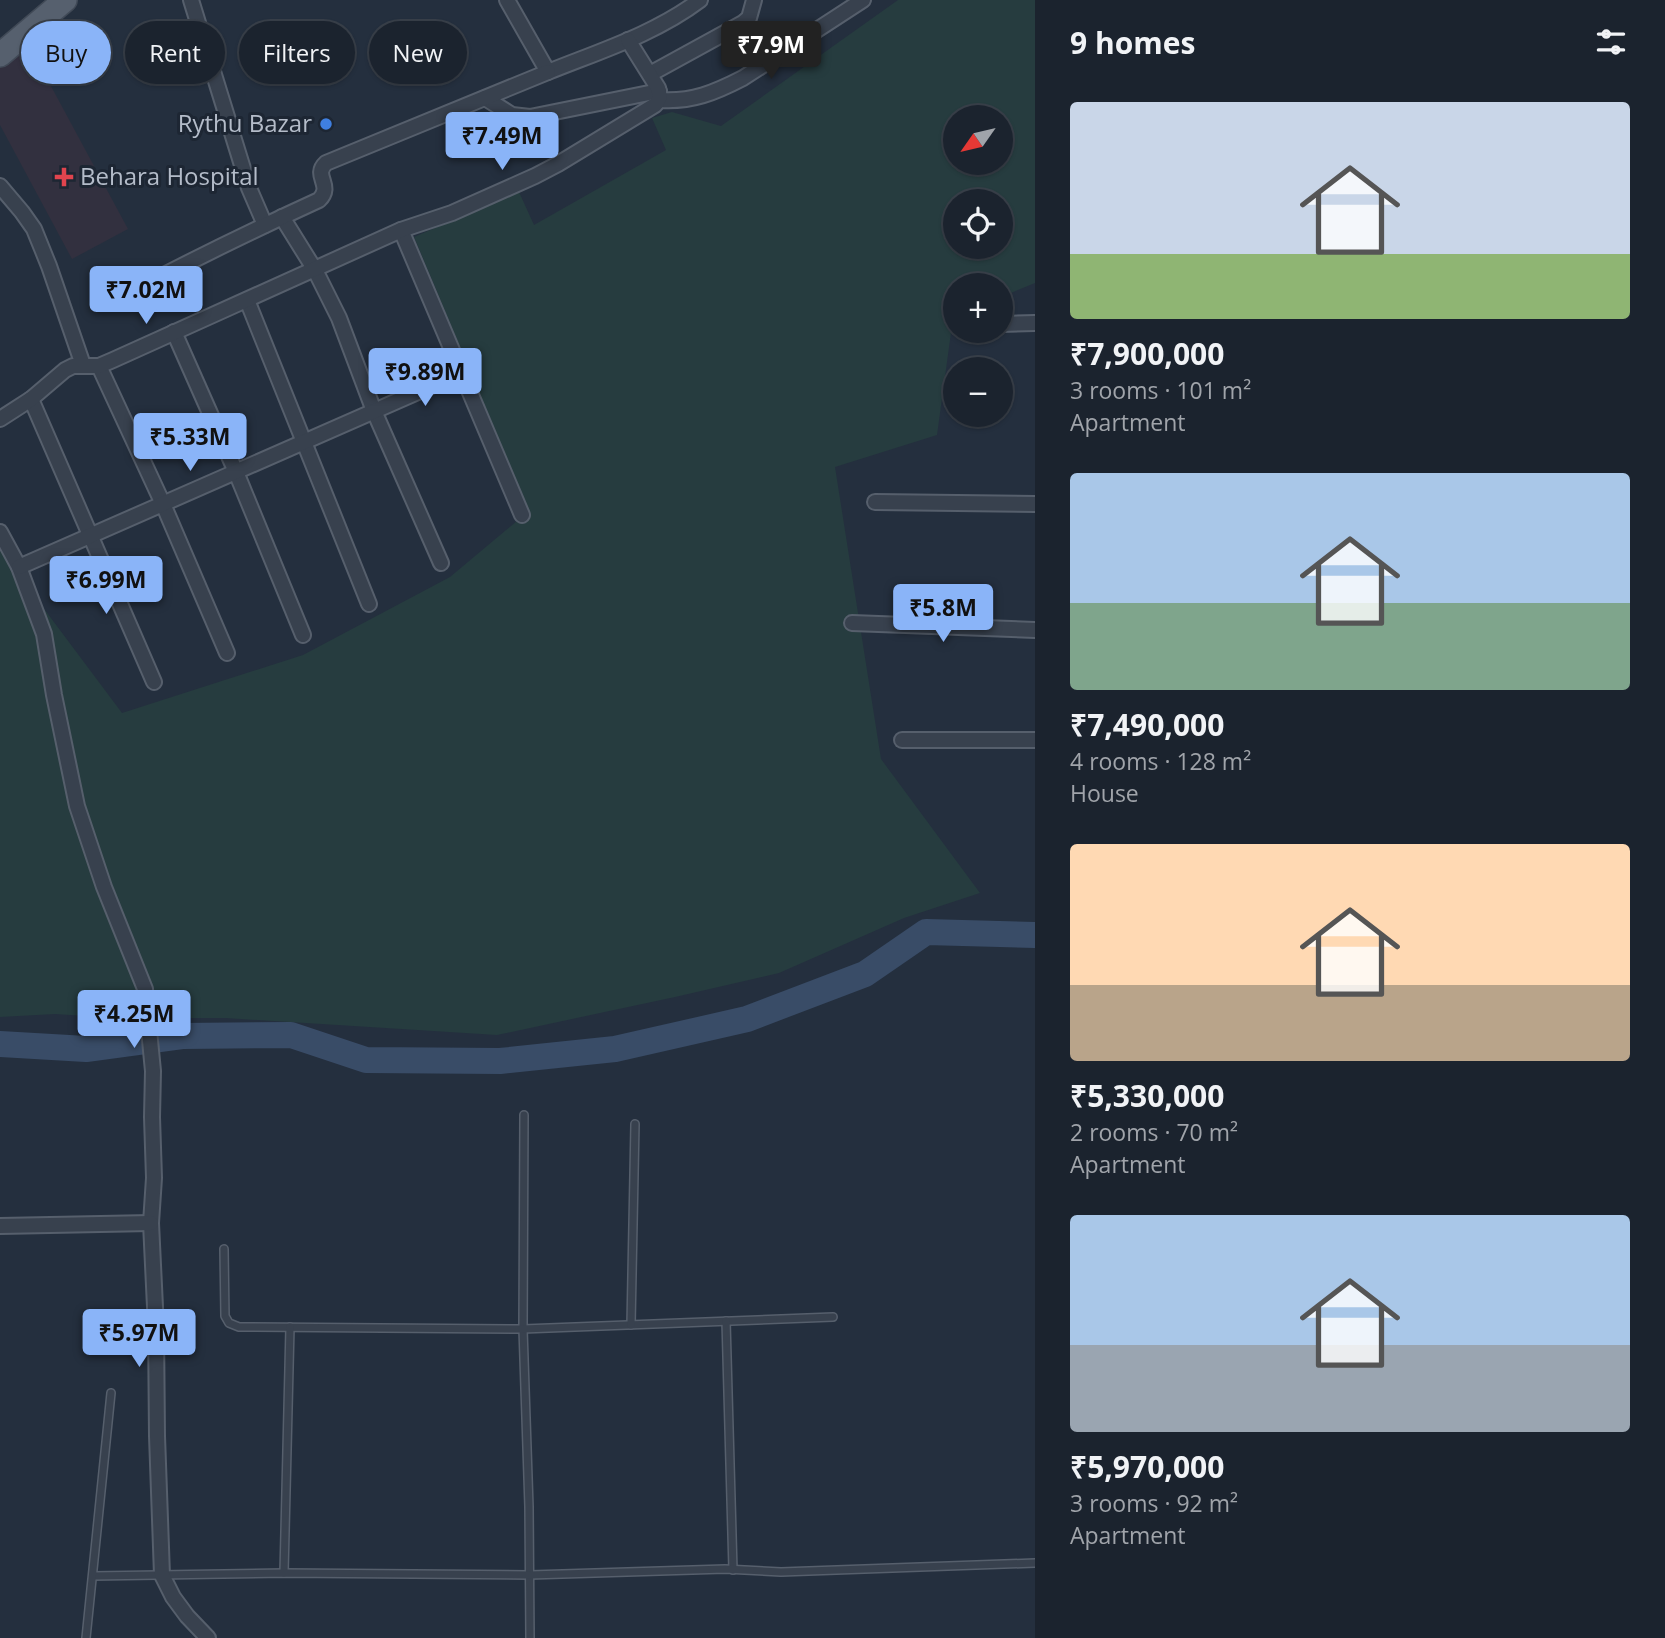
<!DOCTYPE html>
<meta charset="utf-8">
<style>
body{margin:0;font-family:"Open Sans",sans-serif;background:#242b36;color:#f1f3f6;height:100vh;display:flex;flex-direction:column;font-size:26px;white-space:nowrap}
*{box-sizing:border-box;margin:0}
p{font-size:23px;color:#a0a4aa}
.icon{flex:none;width:38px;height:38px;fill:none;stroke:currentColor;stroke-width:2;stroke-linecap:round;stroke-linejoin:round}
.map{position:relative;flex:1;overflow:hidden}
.sheet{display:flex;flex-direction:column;background:#1b232e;width:630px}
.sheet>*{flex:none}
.banner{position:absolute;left:21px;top:21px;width:665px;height:63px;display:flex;gap:14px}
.needle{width:46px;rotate:236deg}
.controls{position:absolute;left:943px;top:105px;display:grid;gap:14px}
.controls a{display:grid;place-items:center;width:70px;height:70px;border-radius:50%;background:#1b232e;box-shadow:0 2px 5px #0004,0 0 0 2px #39404a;font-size:35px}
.price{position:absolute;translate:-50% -60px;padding:0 16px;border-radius:7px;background:#8ab4f8;color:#111;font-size:23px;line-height:46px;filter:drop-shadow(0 2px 4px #0008)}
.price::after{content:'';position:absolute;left:50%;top:42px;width:21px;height:16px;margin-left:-10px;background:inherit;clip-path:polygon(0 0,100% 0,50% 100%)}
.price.active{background:#222;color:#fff}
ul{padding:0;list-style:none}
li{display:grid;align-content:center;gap:14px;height:371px;padding:0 35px}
li span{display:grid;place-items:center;height:217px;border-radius:7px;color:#555}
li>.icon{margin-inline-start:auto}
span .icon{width:126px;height:126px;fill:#fffc;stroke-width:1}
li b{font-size:30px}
h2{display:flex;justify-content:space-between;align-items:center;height:84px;padding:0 35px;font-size:30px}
.chip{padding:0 24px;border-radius:32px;background:#1b232e;box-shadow:0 2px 5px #0004,0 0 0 2px #39404a;font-size:24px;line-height:63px}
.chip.active{background:#8ab4f8;color:#111}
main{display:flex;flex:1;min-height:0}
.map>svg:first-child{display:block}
.medical{fill:#32303f}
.green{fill:#263c3f;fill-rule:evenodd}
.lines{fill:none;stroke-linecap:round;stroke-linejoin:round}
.river{stroke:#394c67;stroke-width:26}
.lane-casing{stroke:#565f6c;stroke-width:10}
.street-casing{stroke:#565f6c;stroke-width:18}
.primary-casing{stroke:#414a57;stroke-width:26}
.lane{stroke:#38414e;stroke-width:7}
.street{stroke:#38414e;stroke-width:14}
.primary{stroke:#56606e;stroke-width:23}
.shop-dot{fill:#3f7fe0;stroke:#1d2633;stroke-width:2.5}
.health-dot{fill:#e0444e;stroke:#1d2633;stroke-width:2.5}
.labels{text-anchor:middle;stroke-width:6;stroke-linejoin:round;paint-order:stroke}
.poi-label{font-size:24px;fill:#b4bcc9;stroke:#1d2633;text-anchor:end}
</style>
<main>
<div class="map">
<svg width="1035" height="1638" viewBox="0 0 1035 1638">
<rect width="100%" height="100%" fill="#242f3e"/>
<polygon class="medical" points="31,49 128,229 72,259 0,125 0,66"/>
<path class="green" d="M898 0H1035V283L1001 297V285H956L955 317 953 318 937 435 835 467 881 759 980 893 904 918 779 973 675 997 497 1035 226 1018H117L55 1014 0 1017V550L122 713 303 655 450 577 529 511 414 237 519 192 534 225 666 150 652 118 672 112 721 126ZM956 117H1001V163H956ZM956 201H1001V247H956Z"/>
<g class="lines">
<polyline class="river" points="0,1044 86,1049 182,1036 291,1035 366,1060 500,1061 615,1049 747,1019 865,974 926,932 1035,935"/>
<defs>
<g id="lane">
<polyline points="524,1115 523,1329 529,1507 530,1638"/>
<polyline points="224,1249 225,1316 229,1323 239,1327 523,1329 833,1317"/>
<polyline points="726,1321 733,1570"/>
<polyline points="631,1325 635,1124"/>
<polyline points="284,1573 290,1327"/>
<polyline points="93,1576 284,1573 530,1575 725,1569 781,1572 1035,1563"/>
<polyline points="86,1638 111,1393"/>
</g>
<g id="street">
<polyline points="191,0 249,188 265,225"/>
<path d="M507 0 548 72C600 51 655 34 700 0"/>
<polyline points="650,74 743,23 749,18 754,0"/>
<polyline points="485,98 512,115 530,117 659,91"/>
<path d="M660 100C692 102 714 93 743 78L863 0"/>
<polyline points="0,186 22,212 34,229 49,266 83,365"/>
<polyline points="282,217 315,270 339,318 374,411 441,563"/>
<polyline points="401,230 522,515"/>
<polyline points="247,300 369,604"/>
<path d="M114 301C182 265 249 232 319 200 334 185 312 176 326 163L548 72"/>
<polyline points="1001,324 1035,323"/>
<polyline points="174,332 236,472 303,635"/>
<polyline points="99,366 163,504 227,653"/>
<polyline points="31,399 154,682"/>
<path d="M0 419 31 399 65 370 73 366H99L113 360 401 230 452 213 535 176 558 164 655 105C661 99 660 96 658 88L628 40"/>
<polyline points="875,502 1035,504"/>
<polyline points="0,532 19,567 44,634 54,695 77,806 104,887 145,989 153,1071 152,1117 154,1178 151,1223 156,1328 157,1436 162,1575 173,1597 187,1616 208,1638"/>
<polyline points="19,567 461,373"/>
<polyline points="852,623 1035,630"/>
<polyline points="902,740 1035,740"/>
<polyline points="0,1226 151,1223"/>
</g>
<polyline id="primary" points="0,55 65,0"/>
</defs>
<use href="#lane" class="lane-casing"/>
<use href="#street" class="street-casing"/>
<use href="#primary" class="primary-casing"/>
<use href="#lane" class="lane"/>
<use href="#street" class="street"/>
<use href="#primary" class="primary"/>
</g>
<circle class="shop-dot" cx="326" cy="124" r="7"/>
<path class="health-dot" d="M60.5 166.5h7v7h7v7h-7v7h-7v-7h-7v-7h7z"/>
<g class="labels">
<g class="poi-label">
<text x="312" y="132">Rythu Bazar</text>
<text x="80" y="185" text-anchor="start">Behara Hospital</text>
</g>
</g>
</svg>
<div class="controls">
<a><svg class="needle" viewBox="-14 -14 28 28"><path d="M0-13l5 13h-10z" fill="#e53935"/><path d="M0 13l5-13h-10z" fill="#a0a4aa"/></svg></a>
<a><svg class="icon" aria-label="locate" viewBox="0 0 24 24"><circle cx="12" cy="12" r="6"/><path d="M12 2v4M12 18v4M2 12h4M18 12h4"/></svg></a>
<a>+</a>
<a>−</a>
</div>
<b class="price active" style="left:771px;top:81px">₹7.9M</b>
<b class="price" style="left:502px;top:172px">₹7.49M</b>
<b class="price" style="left:146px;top:326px">₹7.02M</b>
<b class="price" style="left:425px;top:408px">₹9.89M</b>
<b class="price" style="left:190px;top:473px">₹5.33M</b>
<b class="price" style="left:106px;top:616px">₹6.99M</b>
<b class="price" style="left:943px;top:644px">₹5.8M</b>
<b class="price" style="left:134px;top:1050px">₹4.25M</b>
<b class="price" style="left:139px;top:1369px">₹5.97M</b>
<div class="banner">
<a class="chip active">Buy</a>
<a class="chip">Rent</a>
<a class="chip">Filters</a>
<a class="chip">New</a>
</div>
</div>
<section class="sheet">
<h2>9 homes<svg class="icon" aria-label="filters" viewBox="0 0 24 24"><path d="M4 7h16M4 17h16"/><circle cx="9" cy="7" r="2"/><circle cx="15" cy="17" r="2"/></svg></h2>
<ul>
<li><span style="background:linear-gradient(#c9d6e8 70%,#8fb573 0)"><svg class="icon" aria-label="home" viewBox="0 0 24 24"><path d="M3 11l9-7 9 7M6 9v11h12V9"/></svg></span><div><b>₹7,900,000</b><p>3 rooms · 101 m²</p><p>Apartment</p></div></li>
<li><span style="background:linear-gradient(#a9c7e8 60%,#7fa58c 0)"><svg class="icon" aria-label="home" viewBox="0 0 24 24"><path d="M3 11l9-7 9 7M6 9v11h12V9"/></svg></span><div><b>₹7,490,000</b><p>4 rooms · 128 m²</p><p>House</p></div></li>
<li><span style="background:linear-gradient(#ffd9b3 65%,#b9a48a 0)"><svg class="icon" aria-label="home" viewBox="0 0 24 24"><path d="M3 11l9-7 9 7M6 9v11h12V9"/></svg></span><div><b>₹5,330,000</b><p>2 rooms · 70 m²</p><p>Apartment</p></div></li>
<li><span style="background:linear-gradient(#a9c7e8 60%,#9aa5b1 0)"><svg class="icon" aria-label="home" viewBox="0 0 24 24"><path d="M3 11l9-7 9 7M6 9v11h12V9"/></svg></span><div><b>₹5,970,000</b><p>3 rooms · 92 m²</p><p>Apartment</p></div></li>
</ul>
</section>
</main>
